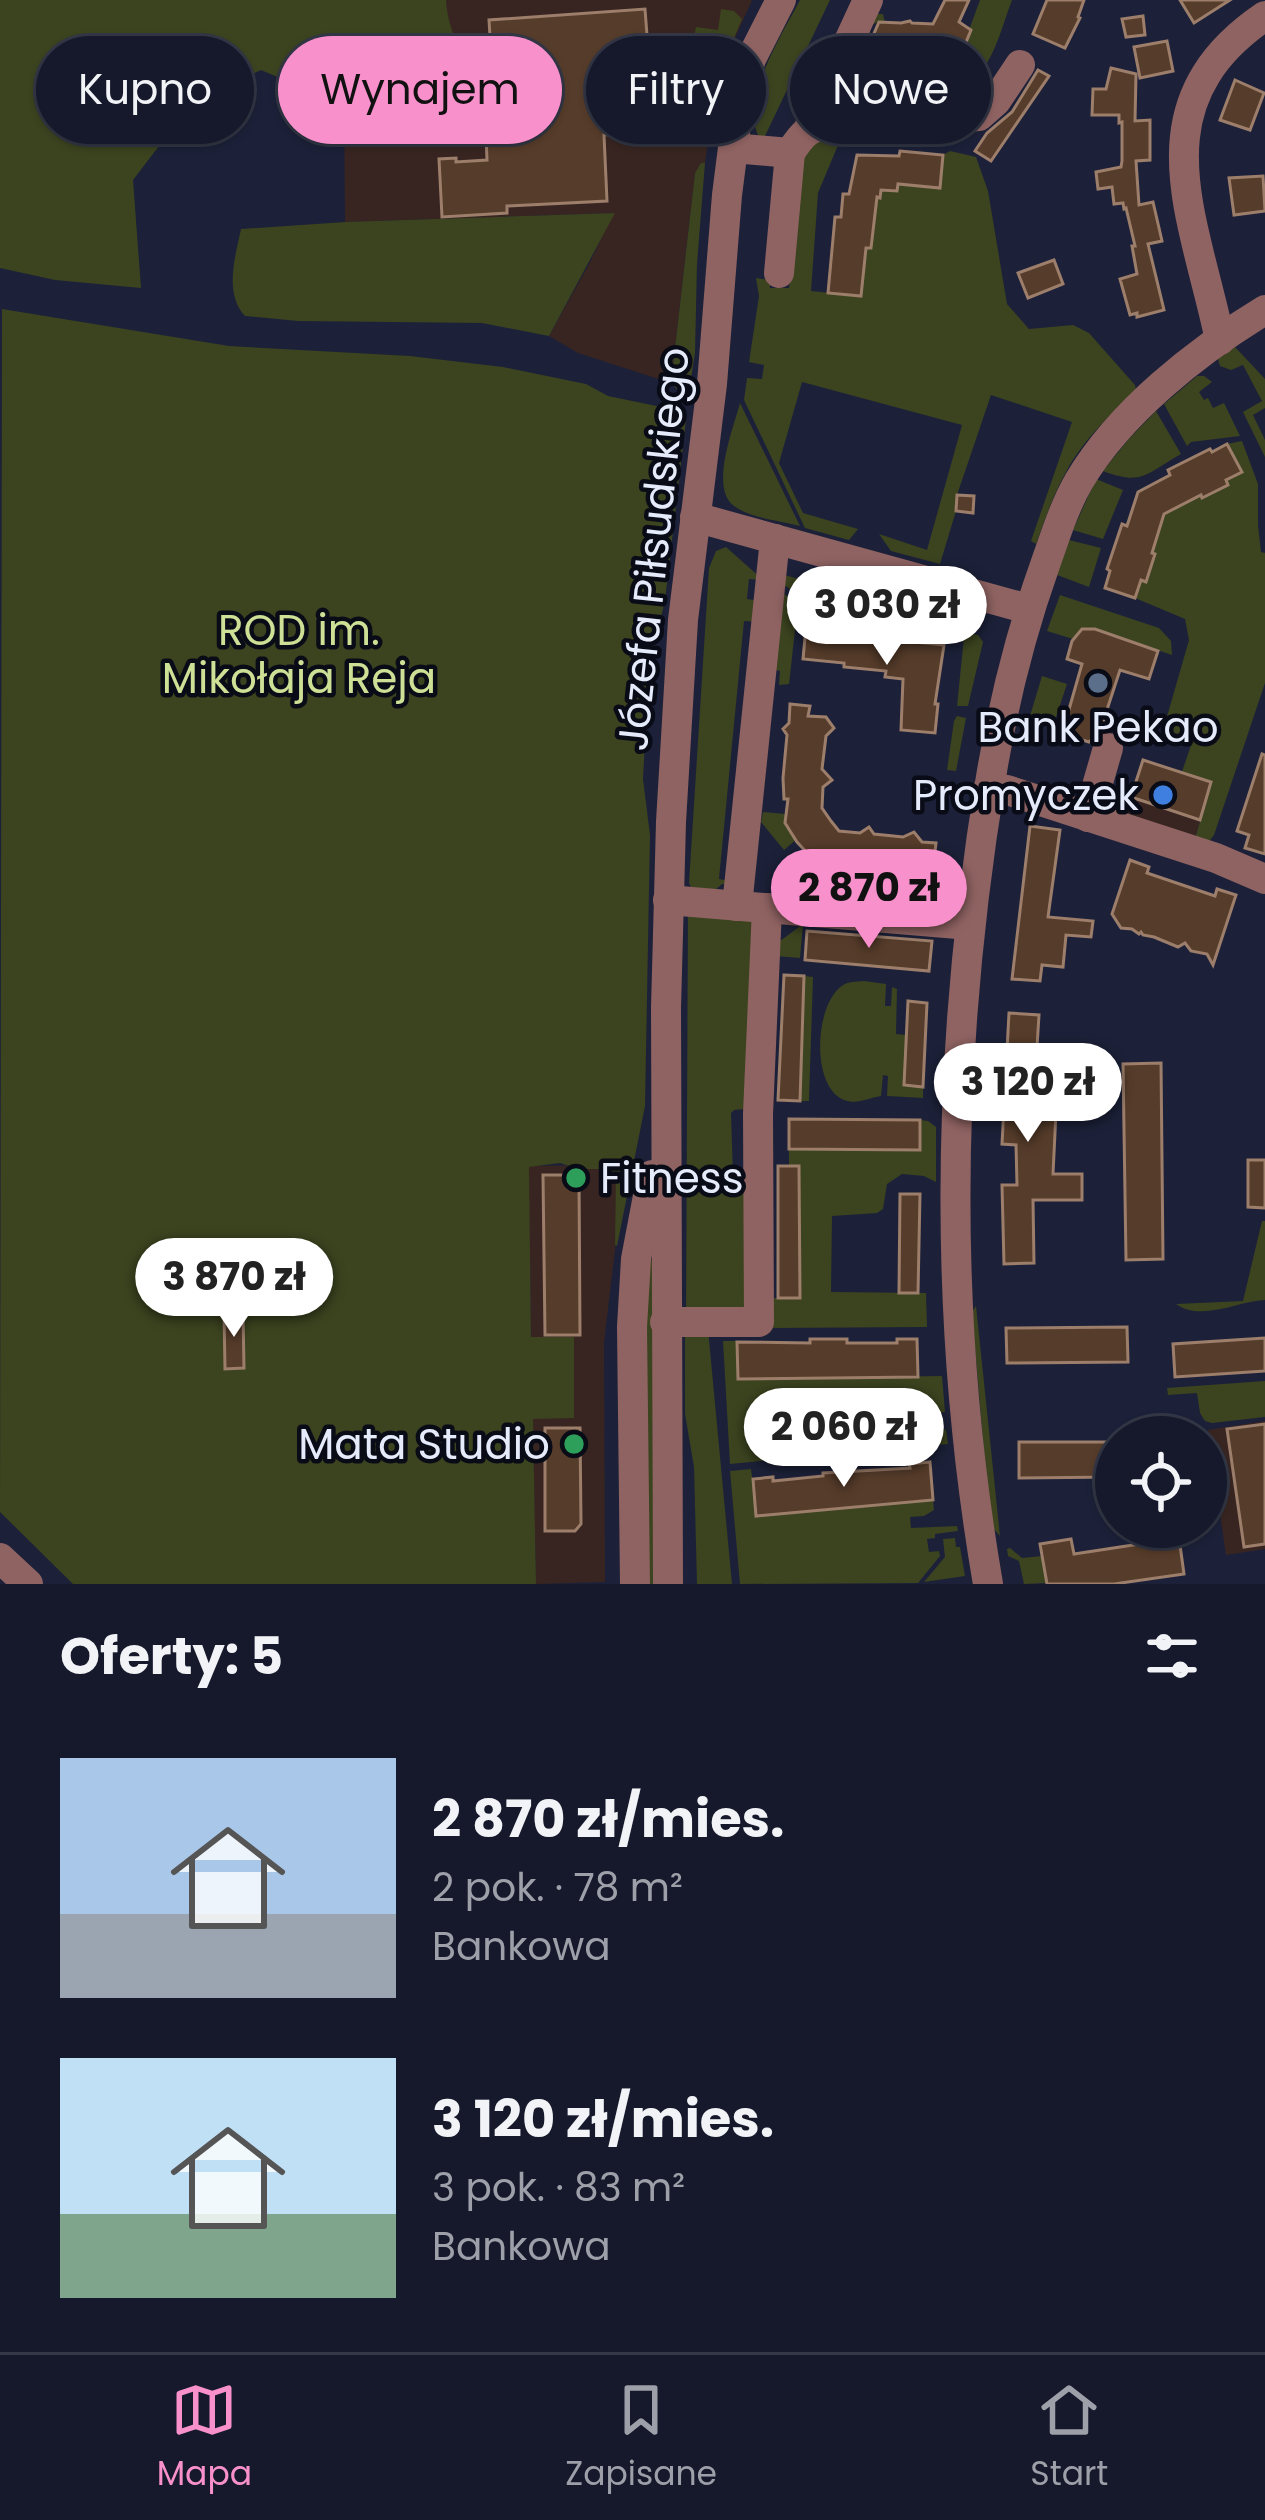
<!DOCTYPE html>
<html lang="pl">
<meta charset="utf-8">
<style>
body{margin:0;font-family:Poppins,sans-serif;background:#1e2233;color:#f1f3f6;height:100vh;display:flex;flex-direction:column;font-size:45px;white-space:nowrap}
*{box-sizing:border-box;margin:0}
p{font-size:39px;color:#9da0a9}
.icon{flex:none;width:66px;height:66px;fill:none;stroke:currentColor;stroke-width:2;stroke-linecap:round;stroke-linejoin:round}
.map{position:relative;height:1584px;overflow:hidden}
.sheet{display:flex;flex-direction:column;background:#15192b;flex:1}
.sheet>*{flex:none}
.banner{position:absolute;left:36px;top:36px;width:1194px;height:108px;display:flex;gap:24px}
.tools{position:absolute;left:1095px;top:1416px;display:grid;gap:24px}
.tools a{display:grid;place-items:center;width:132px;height:132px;border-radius:50%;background:#15192b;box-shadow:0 3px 9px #0004,0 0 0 3px #343847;font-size:60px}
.price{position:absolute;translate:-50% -102px;padding:0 27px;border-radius:42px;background:#fff;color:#222;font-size:39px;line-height:78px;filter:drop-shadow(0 3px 6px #0008)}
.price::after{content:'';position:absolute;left:50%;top:72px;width:36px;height:27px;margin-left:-18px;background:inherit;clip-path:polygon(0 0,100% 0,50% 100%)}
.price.active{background:#f890cb;color:#111}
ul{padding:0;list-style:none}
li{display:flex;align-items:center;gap:36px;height:300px;padding:0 60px}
li span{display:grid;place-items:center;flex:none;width:336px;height:240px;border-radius:0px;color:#555}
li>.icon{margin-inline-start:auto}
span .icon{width:144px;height:144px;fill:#fffc;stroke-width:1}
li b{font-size:51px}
h2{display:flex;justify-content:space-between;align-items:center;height:144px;padding:0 60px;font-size:51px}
.pill{padding:0 42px;border-radius:54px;background:#15192b;box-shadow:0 3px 9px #0004,0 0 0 3px #343847;font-size:42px;line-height:108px}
.pill.active{background:#f890cb;color:#111}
.dock{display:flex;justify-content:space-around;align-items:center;height:168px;border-top:3px solid #343847;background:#15192b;font-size:33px;color:#9da0a9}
.dock a{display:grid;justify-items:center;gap:6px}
.dock .active{color:#f890cb}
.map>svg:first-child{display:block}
.commercial{fill:#382521}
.green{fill:#3b431f}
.building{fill:#563c2a;stroke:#9c7e6b;stroke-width:3}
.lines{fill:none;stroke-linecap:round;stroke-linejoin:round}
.minor{stroke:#8f6362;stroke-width:30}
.service-dot{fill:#5c6f8a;stroke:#090c16;stroke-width:4.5}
.shop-dot{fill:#3f7fe0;stroke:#090c16;stroke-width:4.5}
.leisure-dot{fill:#2e9e5b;stroke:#090c16;stroke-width:4.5}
.labels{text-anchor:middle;stroke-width:9;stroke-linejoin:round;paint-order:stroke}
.street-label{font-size:42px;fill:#e6ebfc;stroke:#090c16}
.park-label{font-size:42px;fill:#cde096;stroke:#090c16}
.poi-label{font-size:42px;fill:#e6ebfc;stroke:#090c16;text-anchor:end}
</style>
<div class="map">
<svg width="1265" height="1584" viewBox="0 0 1265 1584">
<rect width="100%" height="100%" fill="#1c2139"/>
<g class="commercial">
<polygon points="446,0 752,0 722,67 715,95 705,163 701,163 695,173 671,383 578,353 549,336 589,264 614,213 345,222 344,105 469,88 468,71 447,25"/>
<polygon points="1143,760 1211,782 1194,842 1123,821"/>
<polygon points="617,1165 616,1242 604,1342 605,1582 536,1584 528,1166"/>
<polygon points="1265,1421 1265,1549 1226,1555 1208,1430"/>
</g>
<g class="green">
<path d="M0 0H446C448 36 467 55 469 88L344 105 261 70 192 103 133 180 141 288 55 280 0 268Z"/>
<path d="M800 0H830L764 138 759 137C739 101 783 33 800 0Z"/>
<path d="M980 0H1012C1001 29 991 76 960 89H850L847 85 872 14H883L885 23 881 21 871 25 869 41 872 61 959 57Z"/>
<path d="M721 9 734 11 742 19 722 67 708 137 702 132C696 91 714 84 660 86L659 74H670L674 70 676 58 690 59 696 27 718 30Z"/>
<path d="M817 137 841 138 818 193 811 291 861 296 866 248 871 247 877 197H880L881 190 897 191 898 184 939 188 943 155 950 151 976 157 988 191 1007 304 1029 329 1073 325 1089 333 1135 385 1136 390C1110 415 1083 440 1066 472 1053 495 1045 520 1036 544L1031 541 1072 422 991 395 957 495 956 511 940 564 891 551 879 534 927 550 962 425 802 382 779 463 803 513 858 529 849 540 805 528 744 400 747 378 762 379 764 365 749 362 759 296 756 278 770 280V288H789L800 169 803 154Z"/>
<polygon points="701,163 705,163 697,264 695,353 690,385 677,389 671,383 695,173"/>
<path d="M615 213 549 336 482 323 298 321 245 316C224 294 235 257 241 229L345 222Z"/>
<polygon points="2,309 229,346 410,356 503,367 586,384 608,396 671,409 686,420 665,600 649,669 643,779 650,835 645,1106 617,1246 615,1245 616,1174 600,1173 599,1169 579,1169 560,1163 529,1167 531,1337 574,1337 574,1418 533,1419 536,1584 73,1584 0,1512"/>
<polygon points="1235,347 1265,379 1265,408 1253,415 1265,440 1265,457 1243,412 1262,401 1243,365 1231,370 1220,366 1218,359"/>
<polygon points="1197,376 1204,376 1212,382 1199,392 1204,400 1208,398 1213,408 1224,403 1240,436 1191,442 1187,446 1164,404"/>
<path d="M740 403 800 526C780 521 750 518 734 506 709 488 734 427 740 403Z"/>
<path d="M1156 411 1181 454C1146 474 1142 486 1103 471L1128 440Z"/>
<polygon points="1242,441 1258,484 1258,525 1261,552 1265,553 1265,683 1214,835 1207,844 1194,842 1211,783 1182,772 1193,739 1169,731 1166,720 1189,640 1185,619 1135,598 1141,580 1146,581 1155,555 1152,553 1163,519 1159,517 1201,495 1203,498 1228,486 1226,480 1242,472 1227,444"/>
<polygon points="1096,479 1123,490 1103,539 1073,530"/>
<polygon points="1069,540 1101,548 1089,587 1057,575"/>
<polygon points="726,547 763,580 749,579 747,599 762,601 760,622 744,621 719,879 734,882 733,885 722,884 715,890 691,887 689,883 709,568 716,551"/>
<polygon points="780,574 822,585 825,587 825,600 821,603 808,602 780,582"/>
<polygon points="779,590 796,603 797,612 789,684 779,685 780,671 771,669"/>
<polygon points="1060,595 1159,628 1171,641 1172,655 1101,631 1082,629 1076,640 1047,631"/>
<polygon points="968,633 978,635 983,642 968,706 957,706 964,637"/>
<polygon points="1042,676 1067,684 1054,723 1030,716"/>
<polygon points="957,716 966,718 956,771 947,770 954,721"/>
<polygon points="763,812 786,814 785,825 791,826 797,839 784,850 761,822"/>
<polygon points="688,908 738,911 754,924 745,1109 734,1110 731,1113 733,1176 753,1195 747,1310 686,1317"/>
<polygon points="803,924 800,958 775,956 780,941"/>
<polygon points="804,976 813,977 809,1101 800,1101"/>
<path d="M864 981 886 984 885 1006H891L892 987 897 989 896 1034 906 1035 904 1084 923 1087V1098L887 1096 888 1076 883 1075 881 1096C868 1098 857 1105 844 1100 810 1087 814 1000 845 984 851 981 858 982 864 981Z"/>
<polygon points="920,1120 928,1121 936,1127 936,1182 924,1176 902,1174 887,1184 883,1209 877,1213 832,1216 831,1292 926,1293 927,1327 771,1328 771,1298 799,1298 798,1166 789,1166 789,1149 920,1150"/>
<path d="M1262 1221H1265V1300C1238 1301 1202 1322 1176 1304L1243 1301Z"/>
<polygon points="649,1260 653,1260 657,1584 645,1584 641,1414"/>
<polygon points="976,1306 1000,1536 992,1527 988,1498 972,1312"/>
<polygon points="685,1328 708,1329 732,1584 697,1584 694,1467 685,1414"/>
<polygon points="723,1341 737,1341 739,1379 942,1376 945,1412 939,1413 940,1429 946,1430 948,1444 901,1448 899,1429 926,1427 924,1410 883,1414 884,1430 889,1430 890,1449 730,1464"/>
<polygon points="1265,1381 1265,1417 1212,1423 1205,1421 1200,1413 1197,1393 1168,1395 1167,1388"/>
<polygon points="751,1469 757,1516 933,1500 934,1510 924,1516 910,1517 911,1528 957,1526 958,1531 935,1534 935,1538 927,1539 929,1552 939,1551 940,1556 918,1583 740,1584 730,1471"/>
<polygon points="955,1538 956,1547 960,1547 965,1576 924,1582 945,1557 943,1539"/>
<polygon points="1010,1548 1022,1558 1042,1556 1047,1583 1024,1584 1019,1561 1008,1556 1007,1549"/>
</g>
<g class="building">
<polygon points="945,0 969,0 959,22 971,30 960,57 872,61 872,48 869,45 879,22 901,23 910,21 912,23 933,24"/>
<polygon points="1047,0 1084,0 1078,17 1080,18 1065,48 1033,34"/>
<polygon points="1180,0 1230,0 1194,23"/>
<polygon points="645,9 650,75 645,76 649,131 604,135 607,201 507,206 507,213 442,217 439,159 456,158 456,162 487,160 484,87 469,88 468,72 492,70 489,20"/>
<polygon points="1143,16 1145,35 1126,37 1122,19"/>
<polygon points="1167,41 1173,71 1140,78 1134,47"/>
<polygon points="1111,68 1136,74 1135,121 1150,120 1150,160 1136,161 1139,205 1153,202 1162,241 1148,244 1164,310 1137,317 1137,313 1130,315 1120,279 1137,274 1132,246 1135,246 1126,208 1124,209 1123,203 1114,204 1112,187 1098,189 1096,172 1121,167 1122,161 1122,122 1119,123 1119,115 1092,115 1093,89 1106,89"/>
<polygon points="1038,70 1049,76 991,161 975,151 987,133 1012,112"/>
<polygon points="1235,80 1264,93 1250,130 1220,120"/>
<polygon points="900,151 943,155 940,188 898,184 897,191 881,190 880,198 877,197 871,248 866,248 861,296 828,293 835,217 841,217 843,194 849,194 857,155 899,156"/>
<polygon points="1263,176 1265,211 1234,215 1229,178"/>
<polygon points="1054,260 1063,284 1028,298 1018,273"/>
<polygon points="1227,444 1242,472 1226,480 1228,485 1202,498 1201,495 1164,514 1152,553 1155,554 1146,582 1141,580 1135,598 1105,588 1110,571 1107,569 1122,524 1127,526 1138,492 1170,475 1168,470 1210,449 1212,452"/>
<polygon points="957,495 974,496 973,513 956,511"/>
<polygon points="806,627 875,633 874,638 944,645 935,704 938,704 935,733 901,730 903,679 885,677 886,671 844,667 844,663 803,659"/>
<polygon points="1082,629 1095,629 1158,651 1149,679 1120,670 1100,731 1089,742 1062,734 1082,664 1067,659 1072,641"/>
<polygon points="790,704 810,706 808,716 826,717 834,728 826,736 822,769 832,780 823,787 822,808 831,821 839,831 860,833 869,827 874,834 903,837 914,832 922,842 936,843 932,878 859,873 841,869 841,864 811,861 811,857 797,842 785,823 788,799 784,799 783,778 787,735 783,729 789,723"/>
<polygon points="1262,754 1265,755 1265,854 1245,848 1249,835 1237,831"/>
<polygon points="1143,760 1211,782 1200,820 1131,797"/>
<polygon points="1030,826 1060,830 1048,917 1093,921 1091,937 1066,935 1063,967 1042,965 1040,981 1012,979"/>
<polygon points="1130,860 1149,867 1147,873 1215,896 1217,889 1236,895 1213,965 1207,954 1191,951 1185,943 1178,947 1154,937 1143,935 1141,932 1139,934 1132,929 1121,928 1112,914"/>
<polygon points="807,931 932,941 929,971 805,960"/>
<polygon points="784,975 804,976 800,1101 778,1100"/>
<polygon points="908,1001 927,1003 923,1087 904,1085"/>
<polygon points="1009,1013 1039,1015 1033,1111 1056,1112 1053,1174 1082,1174 1082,1200 1033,1200 1034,1263 1004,1264 1002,1185 1017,1185 1016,1145 1002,1144"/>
<polygon points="1161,1063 1163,1259 1126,1260 1123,1064"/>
<polygon points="789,1119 920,1120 920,1150 789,1149"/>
<polygon points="1248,1160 1265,1160 1265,1208 1248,1207"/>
<polygon points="778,1166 799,1166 800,1298 778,1298"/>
<polygon points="543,1175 579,1175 580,1335 545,1335"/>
<polygon points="900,1194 920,1194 918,1293 899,1293"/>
<polygon points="243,1312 244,1368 225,1369 224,1313"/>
<polygon points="1127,1327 1128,1362 1007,1363 1006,1328"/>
<polygon points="1265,1338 1265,1371 1175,1377 1173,1344"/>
<polygon points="810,1339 847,1339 847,1343 897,1343 897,1339 917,1339 918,1377 738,1379 737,1342 810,1343"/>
<polygon points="1265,1424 1265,1544 1244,1547 1227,1429"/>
<polygon points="545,1428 580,1428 581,1524 575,1531 545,1531"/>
<polygon points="1019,1442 1116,1442 1116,1477 1019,1478"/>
<polygon points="930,1462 933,1500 756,1516 753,1479 773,1477 773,1481 823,1476 823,1473 910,1468 909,1464"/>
<polygon points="1179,1538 1184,1574 1114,1584 1047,1584 1040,1544 1071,1539 1074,1554"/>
</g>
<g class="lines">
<g class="minor">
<polyline points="807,132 868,0"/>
<polyline points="733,148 790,153"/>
<path d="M779 273 790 153C795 145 800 137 808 131 847 107 931 124 979 116L996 101 1020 65"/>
<path d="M1220 340C1194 215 1135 104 1265 16"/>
<polyline points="695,517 1028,609"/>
<polyline points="989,787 1007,790 1216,858 1265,879"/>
<polyline points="1088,817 1108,748"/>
<polyline points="668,900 970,925"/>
<polyline points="737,906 775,539"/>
<polyline points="665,1322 759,1322 758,1114 767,908"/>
<polyline points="0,1558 28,1584"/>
<polyline points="635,1584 632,1327 636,1259 652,1175"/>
<polyline points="668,1584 666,1008 671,822 683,620 712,384 727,195 739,101 751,59 781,0"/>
<path d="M988 1584C942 1317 947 1043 991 777 1003 704 1020 635 1045 565 1055 537 1064 507 1079 481 1120 412 1197 351 1265 310"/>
</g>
</g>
<circle class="service-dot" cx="1098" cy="683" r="12"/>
<circle class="shop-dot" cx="1163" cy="795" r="12"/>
<g class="leisure-dot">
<circle cx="576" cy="1178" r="12"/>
<circle cx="574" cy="1444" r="12"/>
</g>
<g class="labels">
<g class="street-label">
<text transform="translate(653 549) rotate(-84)" y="15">Józefa Piłsudskiego</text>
</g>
<g class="park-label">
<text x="299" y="645">ROD im.<tspan x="299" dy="48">Mikołaja Reja</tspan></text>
</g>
<g class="poi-label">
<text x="1098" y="742" text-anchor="middle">Bank Pekao</text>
<text x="1139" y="810">Promyczek</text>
<text x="600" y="1193" text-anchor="start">Fitness</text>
<text x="550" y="1459">Mata Studio</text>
</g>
</g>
</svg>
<div class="tools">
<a><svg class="icon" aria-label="locate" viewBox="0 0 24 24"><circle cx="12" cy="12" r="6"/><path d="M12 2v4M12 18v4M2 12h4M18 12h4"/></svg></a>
</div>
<b class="price" style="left:887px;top:668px">3 030 zł</b>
<b class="price active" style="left:869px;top:951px">2 870 zł</b>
<b class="price" style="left:1028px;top:1145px">3 120 zł</b>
<b class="price" style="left:234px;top:1340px">3 870 zł</b>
<b class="price" style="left:844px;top:1490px">2 060 zł</b>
<div class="banner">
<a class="pill">Kupno</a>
<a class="pill active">Wynajem</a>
<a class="pill">Filtry</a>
<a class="pill">Nowe</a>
</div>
</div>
<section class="sheet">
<h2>Oferty: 5<svg class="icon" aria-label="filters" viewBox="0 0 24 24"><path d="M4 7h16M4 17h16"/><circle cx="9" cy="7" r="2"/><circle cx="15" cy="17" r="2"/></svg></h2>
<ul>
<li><span style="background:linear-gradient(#a9c7e8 65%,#9aa5b1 0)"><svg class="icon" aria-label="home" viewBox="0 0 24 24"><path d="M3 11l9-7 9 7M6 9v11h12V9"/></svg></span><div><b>2 870 zł/mies.</b><p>2 pok. · 78 m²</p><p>Bankowa</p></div></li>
<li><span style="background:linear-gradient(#bfe0f5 65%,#7fa58c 0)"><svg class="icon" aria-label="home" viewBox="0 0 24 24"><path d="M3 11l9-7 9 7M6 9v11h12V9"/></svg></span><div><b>3 120 zł/mies.</b><p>3 pok. · 83 m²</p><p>Bankowa</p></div></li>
</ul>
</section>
<nav class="dock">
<a class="active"><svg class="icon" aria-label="map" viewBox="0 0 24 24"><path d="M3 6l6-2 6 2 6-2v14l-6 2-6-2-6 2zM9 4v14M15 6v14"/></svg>Mapa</a>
<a><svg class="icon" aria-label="saved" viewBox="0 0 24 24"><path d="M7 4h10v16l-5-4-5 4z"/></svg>Zapisane</a>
<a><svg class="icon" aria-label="home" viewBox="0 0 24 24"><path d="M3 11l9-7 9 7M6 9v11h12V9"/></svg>Start</a>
</nav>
